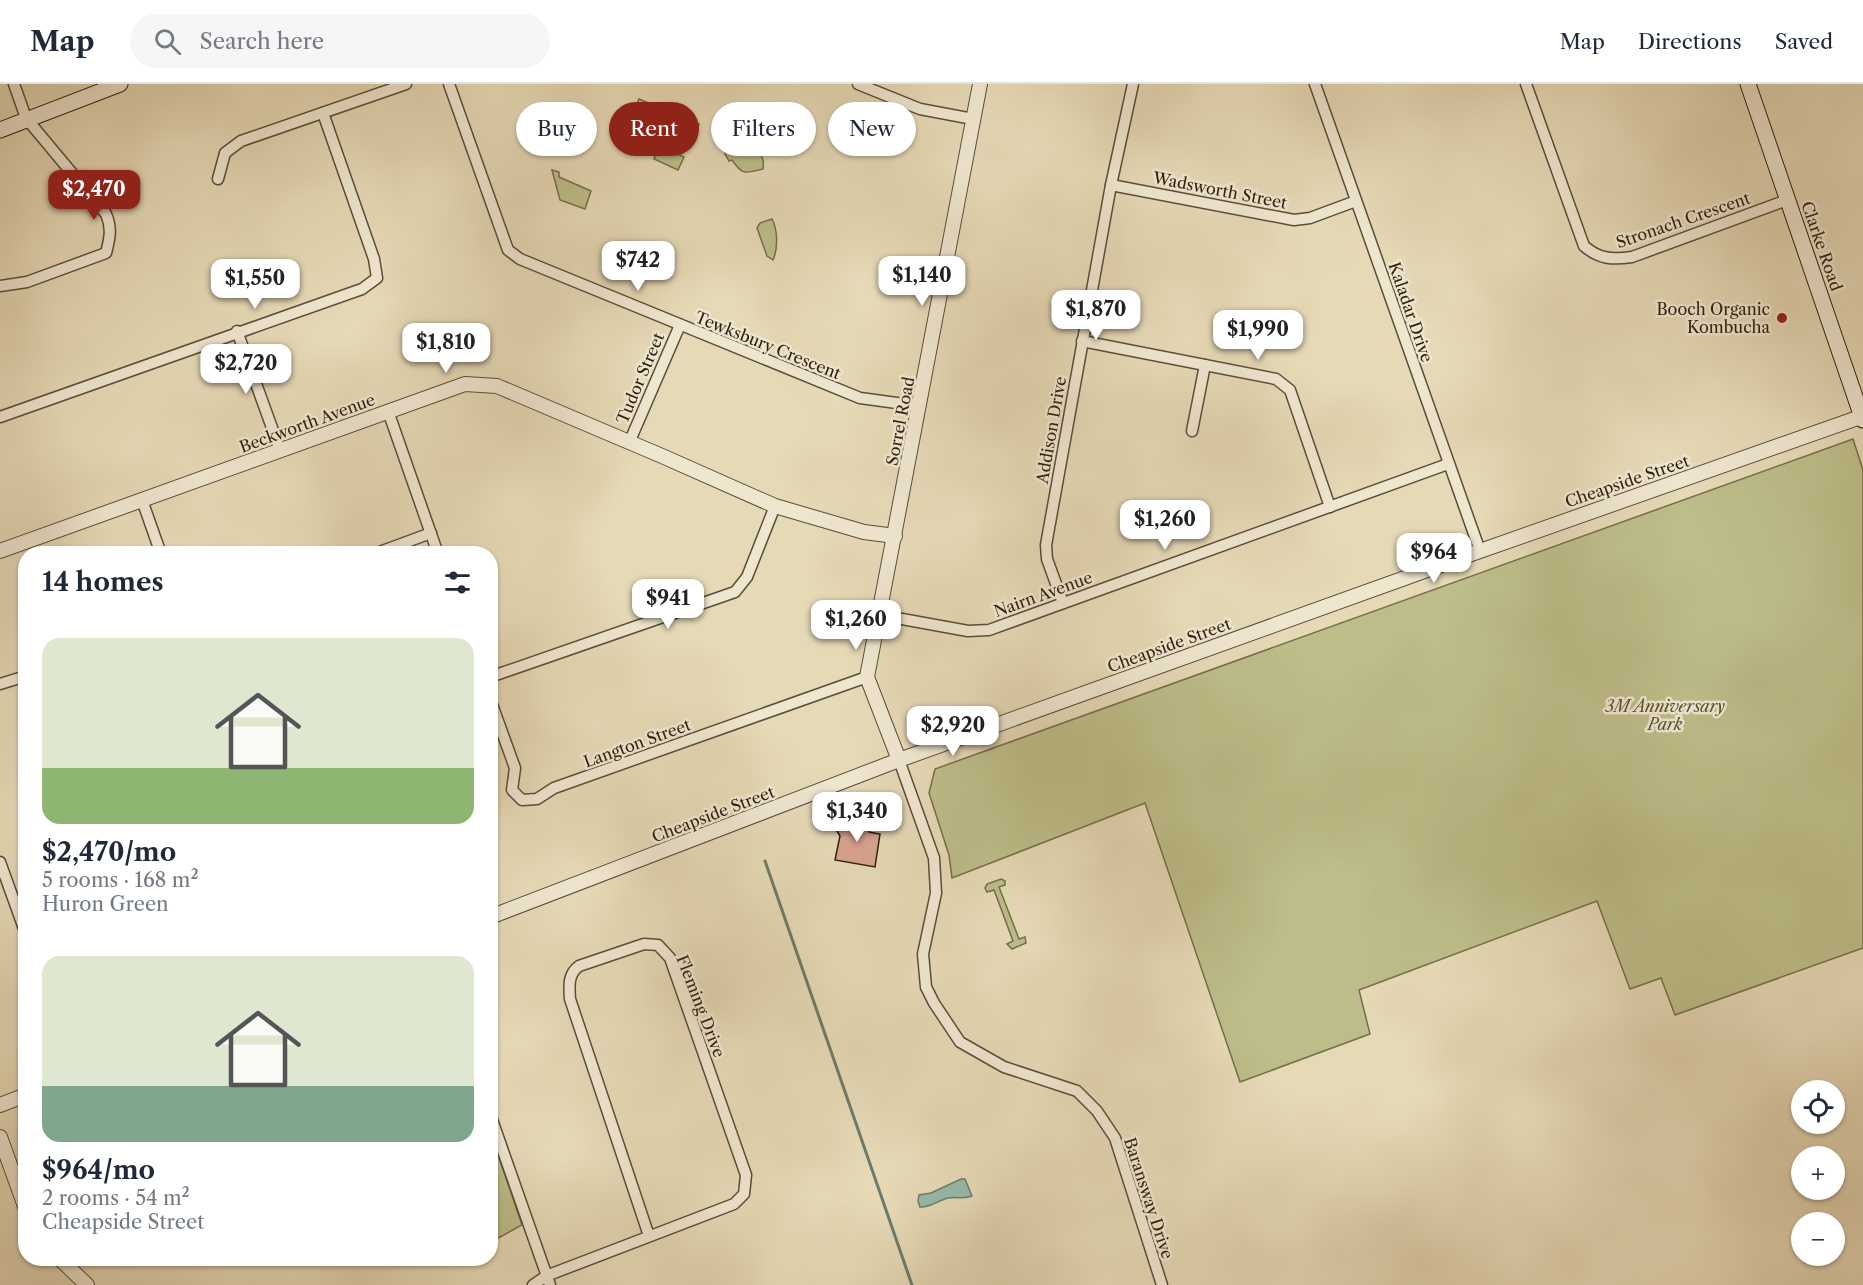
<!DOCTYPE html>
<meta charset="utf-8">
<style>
body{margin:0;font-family:"Libre Caslon Text",serif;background:#f6f6f7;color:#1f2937;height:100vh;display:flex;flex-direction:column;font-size:22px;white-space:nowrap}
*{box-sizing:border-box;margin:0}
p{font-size:20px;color:#747a83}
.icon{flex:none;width:33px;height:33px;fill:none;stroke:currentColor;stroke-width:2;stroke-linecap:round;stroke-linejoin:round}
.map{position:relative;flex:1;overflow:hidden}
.details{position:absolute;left:18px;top:462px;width:480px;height:720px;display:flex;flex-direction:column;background:#fff;border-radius:24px;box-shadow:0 2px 4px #0004}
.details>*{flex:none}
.banner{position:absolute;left:516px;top:18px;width:570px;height:54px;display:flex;gap:12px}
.tools{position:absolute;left:1791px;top:996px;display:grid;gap:12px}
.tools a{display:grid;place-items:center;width:54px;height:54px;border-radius:50%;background:#fff;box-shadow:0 2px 4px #0004;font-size:30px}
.price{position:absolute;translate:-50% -51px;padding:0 14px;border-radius:12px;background:#fff;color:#222;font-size:20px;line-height:39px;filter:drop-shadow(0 2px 3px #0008)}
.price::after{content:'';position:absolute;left:50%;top:36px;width:18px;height:14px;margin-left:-9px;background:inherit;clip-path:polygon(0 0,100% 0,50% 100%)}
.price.on{background:#8f2418;color:#fff}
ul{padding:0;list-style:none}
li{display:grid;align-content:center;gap:12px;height:318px;padding:0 24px}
li span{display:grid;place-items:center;height:186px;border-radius:18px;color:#555}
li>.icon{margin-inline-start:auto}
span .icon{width:108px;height:108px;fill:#fffc;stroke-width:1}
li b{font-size:26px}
h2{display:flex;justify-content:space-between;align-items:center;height:72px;padding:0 24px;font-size:26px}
.tag{padding:0 21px;border-radius:27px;background:#fff;box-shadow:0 2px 4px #0004;font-size:21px;line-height:54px}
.tag.on{background:#8f2418;color:#fff}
header{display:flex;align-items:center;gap:36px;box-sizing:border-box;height:84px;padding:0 30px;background:#fff;border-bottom:2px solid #e0e1e3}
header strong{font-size:28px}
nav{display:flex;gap:33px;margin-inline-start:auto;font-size:21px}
.search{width:420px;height:54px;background:#f6f6f7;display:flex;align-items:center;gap:15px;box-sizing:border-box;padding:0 21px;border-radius:33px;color:#747a83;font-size:22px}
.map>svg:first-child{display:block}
.green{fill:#bdbd89;stroke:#746e4b;stroke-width:1.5}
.water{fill:#97baaa;stroke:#6c7c6b;stroke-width:1.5}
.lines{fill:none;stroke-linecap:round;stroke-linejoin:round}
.stream{stroke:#6c7c6b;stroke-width:3}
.building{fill:#d8a28f;stroke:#2c1f0d;stroke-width:1.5}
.minor-casing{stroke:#5a4e37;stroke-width:13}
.tertiary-casing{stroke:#5a4e37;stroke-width:16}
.secondary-casing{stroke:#2c1f0d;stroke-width:17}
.minor{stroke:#efe6d0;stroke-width:10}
.tertiary{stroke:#efe6d0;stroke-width:14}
.secondary{stroke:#efe6d0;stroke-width:15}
.poi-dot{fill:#8f2418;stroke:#efe6d0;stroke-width:2}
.labels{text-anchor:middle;stroke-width:5;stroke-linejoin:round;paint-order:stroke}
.street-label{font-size:16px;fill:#2c1f0d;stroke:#efe6d0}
.poi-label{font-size:16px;fill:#2c1f0d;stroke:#efe6d0;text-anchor:end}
.park-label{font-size:16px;font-style:italic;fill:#584e32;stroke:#efe6d0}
</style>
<header>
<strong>Map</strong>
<div class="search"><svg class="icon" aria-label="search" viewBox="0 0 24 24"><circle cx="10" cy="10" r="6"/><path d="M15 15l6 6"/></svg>Search here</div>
<nav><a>Map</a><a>Directions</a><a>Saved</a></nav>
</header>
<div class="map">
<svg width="1863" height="1201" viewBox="0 0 1863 1201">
<rect width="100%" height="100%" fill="#e6d9b6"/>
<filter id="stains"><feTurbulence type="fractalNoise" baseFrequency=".00333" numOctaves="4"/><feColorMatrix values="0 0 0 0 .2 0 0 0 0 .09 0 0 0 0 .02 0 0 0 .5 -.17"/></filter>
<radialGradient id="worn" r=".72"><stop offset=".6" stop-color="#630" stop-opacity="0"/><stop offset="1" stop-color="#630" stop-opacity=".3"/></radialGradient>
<g class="green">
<polygon points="639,15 699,40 697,47 636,22"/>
<polygon points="557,31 560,39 572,34 580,49 576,55 569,59 558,55 549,37"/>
<path d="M732 61H752C760 68 765 74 763 85 745 89 743 92 732 76L729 77 725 70 727 63Z"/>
<polygon points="660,62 684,73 678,86 654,75"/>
<polygon points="552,86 559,88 559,93 591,107 585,125 560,116"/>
<path d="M772 135C778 146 778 165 773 176L767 172 757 144 760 139Z"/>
<polygon points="1853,355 1863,386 1863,864 1675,931 1661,894 1630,905 1597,817 1359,906 1370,950 1240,998 1145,719 952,794 949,771 929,709 935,685"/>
<polygon points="1001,795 1005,797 1005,801 999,803 1019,855 1025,853 1026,859 1012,865 1007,860 1013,857 994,806 987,808 985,804 987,800"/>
<polygon points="490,1047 522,1141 491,1158 490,1158"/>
</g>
<path class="water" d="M961 1095H965L972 1112C961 1116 958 1112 948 1114 939 1116 930 1124 920 1123L918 1117 919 1111 931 1109Z"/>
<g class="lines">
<polyline class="stream" points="765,777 912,1201"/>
</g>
<polygon class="building" points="858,728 869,748 880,750 875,783 835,776 840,752 837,747 841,745 839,742 845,737 846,731 852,733"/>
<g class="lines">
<defs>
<g id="minor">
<polyline points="449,0 508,166 520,175 860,314 919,322"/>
<polyline points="858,0 920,25 973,35"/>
<polyline points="1315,0 1480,467"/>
<path d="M1526 0 1584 162C1599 175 1612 176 1632 173L1787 116"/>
<polyline points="218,95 225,69 241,57 406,0"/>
<polyline points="1111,101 1294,136 1310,134 1356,117"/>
<path d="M0 202 27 198 106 169C110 154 112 144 106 130L26 34 14 0"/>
<polyline points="237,247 280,366"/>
<polyline points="1082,257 1276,295 1290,306 1330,423"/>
<polyline points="388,327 438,470"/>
<polyline points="0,333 362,205 377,194 374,175 323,29"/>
<polyline points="1192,347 1205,281"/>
<polyline points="629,359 680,241"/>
<polyline points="142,416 161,470"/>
<polyline points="374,470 431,449"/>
<polyline points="1063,519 1047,475 1046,461 1111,101 1133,0"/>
<polyline points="880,531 968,547 989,546 1448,380"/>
<polyline points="490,593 735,508 747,493 775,422"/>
<polyline points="0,600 26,592"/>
<polyline points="490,615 515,684 512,706 522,716 537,715 554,704 867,593"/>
<polyline points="899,676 934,774 936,809 923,870 926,903 934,919 960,958 1004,983 1077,1007 1097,1027 1115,1054 1162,1201"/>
<polyline points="0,778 26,850"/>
<polyline points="490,1030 550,1201"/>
<path d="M533 1201 546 1192 734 1120 744 1110 746 1091 670 874 658 861 644 860 579 882C568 890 569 902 570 915L649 1152"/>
</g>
<g id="tertiary">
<polyline points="0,467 465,300 497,302 662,372 775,422 864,448 895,452"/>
<polyline points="899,676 867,593 980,0"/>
<polyline points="490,833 899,676 1480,467 1863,332"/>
<polyline points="0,1021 26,1011"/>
<polyline points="0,1053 26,1125"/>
<polyline points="59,1174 87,1201"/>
</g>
<g id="secondary">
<polyline points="1748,0 1863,336"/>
<polyline points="0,46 120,0"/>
</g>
</defs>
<use href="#minor" class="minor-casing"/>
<use href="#tertiary" class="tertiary-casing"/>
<use href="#secondary" class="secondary-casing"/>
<use href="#minor" class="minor"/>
<use href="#tertiary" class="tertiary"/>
<use href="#secondary" class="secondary"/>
</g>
<circle class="poi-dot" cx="1782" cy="234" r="6"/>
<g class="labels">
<g class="street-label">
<text transform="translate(1220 106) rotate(11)" y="6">Wadsworth Street</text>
<text transform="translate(1683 136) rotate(-19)" y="6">Stronach Crescent</text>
<text transform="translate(1822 162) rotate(71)" y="6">Clarke Road</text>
<text transform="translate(1411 228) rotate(71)" y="6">Kaladar Drive</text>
<text transform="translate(768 261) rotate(22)" y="6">Tewksbury Crescent</text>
<text transform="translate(640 294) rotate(-67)" y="6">Tudor Street</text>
<text transform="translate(900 337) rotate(-79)" y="6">Sorrel Road</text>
<text transform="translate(307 339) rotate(-20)" y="6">Beckworth Avenue</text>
<text transform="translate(1051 346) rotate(-80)" y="6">Addison Drive</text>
<text transform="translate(1627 397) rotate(-19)" y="6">Cheapside Street</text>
<text transform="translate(1043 510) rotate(-20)" y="6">Nairn Avenue</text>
<text transform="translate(1169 561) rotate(-20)" y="6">Cheapside Street</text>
<text transform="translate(637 659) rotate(-20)" y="6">Langton Street</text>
<text transform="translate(713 730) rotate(-21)" y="6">Cheapside Street</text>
<text transform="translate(701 922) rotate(69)" y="6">Fleming Drive</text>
<text transform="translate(1149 1114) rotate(72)" y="6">Baransway Drive</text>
</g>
<g class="poi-label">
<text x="1770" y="231">Booch Organic<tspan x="1770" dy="18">Kombucha</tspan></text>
</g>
<g class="park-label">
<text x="1665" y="628">3M Anniversary<tspan x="1665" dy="18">Park</tspan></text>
</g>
</g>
<rect width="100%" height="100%" filter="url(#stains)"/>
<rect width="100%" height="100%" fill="url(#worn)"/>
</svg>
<div class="tools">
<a><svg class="icon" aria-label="locate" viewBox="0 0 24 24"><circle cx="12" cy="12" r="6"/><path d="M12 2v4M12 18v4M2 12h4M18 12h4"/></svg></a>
<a>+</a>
<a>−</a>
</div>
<b class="price on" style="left:94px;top:137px">$2,470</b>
<b class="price" style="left:638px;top:208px">$742</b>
<b class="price" style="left:922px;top:223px">$1,140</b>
<b class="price" style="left:255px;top:226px">$1,550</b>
<b class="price" style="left:1096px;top:257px">$1,870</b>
<b class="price" style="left:1258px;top:277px">$1,990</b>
<b class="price" style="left:446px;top:290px">$1,810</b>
<b class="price" style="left:246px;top:311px">$2,720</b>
<b class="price" style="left:1165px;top:467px">$1,260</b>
<b class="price" style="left:1434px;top:500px">$964</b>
<b class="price" style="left:668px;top:546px">$941</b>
<b class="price" style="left:856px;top:567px">$1,260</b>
<b class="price" style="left:953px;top:673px">$2,920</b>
<b class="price" style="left:857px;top:759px">$1,340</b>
<div class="banner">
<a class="tag">Buy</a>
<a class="tag on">Rent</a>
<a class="tag">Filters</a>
<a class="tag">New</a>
</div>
<section class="details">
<h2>14 homes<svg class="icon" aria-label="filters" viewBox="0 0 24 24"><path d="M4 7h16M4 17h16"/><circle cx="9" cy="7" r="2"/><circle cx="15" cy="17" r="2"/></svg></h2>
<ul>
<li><span style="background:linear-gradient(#dfe7d0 70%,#8fb573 0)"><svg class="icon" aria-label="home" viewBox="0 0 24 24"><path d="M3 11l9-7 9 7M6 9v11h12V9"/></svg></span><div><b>$2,470/mo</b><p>5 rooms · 168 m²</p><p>Huron Green</p></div></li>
<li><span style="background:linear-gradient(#dfe7d0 70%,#7fa58c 0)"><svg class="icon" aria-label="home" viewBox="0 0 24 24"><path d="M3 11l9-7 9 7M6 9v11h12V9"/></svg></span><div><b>$964/mo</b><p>2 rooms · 54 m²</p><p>Cheapside Street</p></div></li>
</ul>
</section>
</div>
